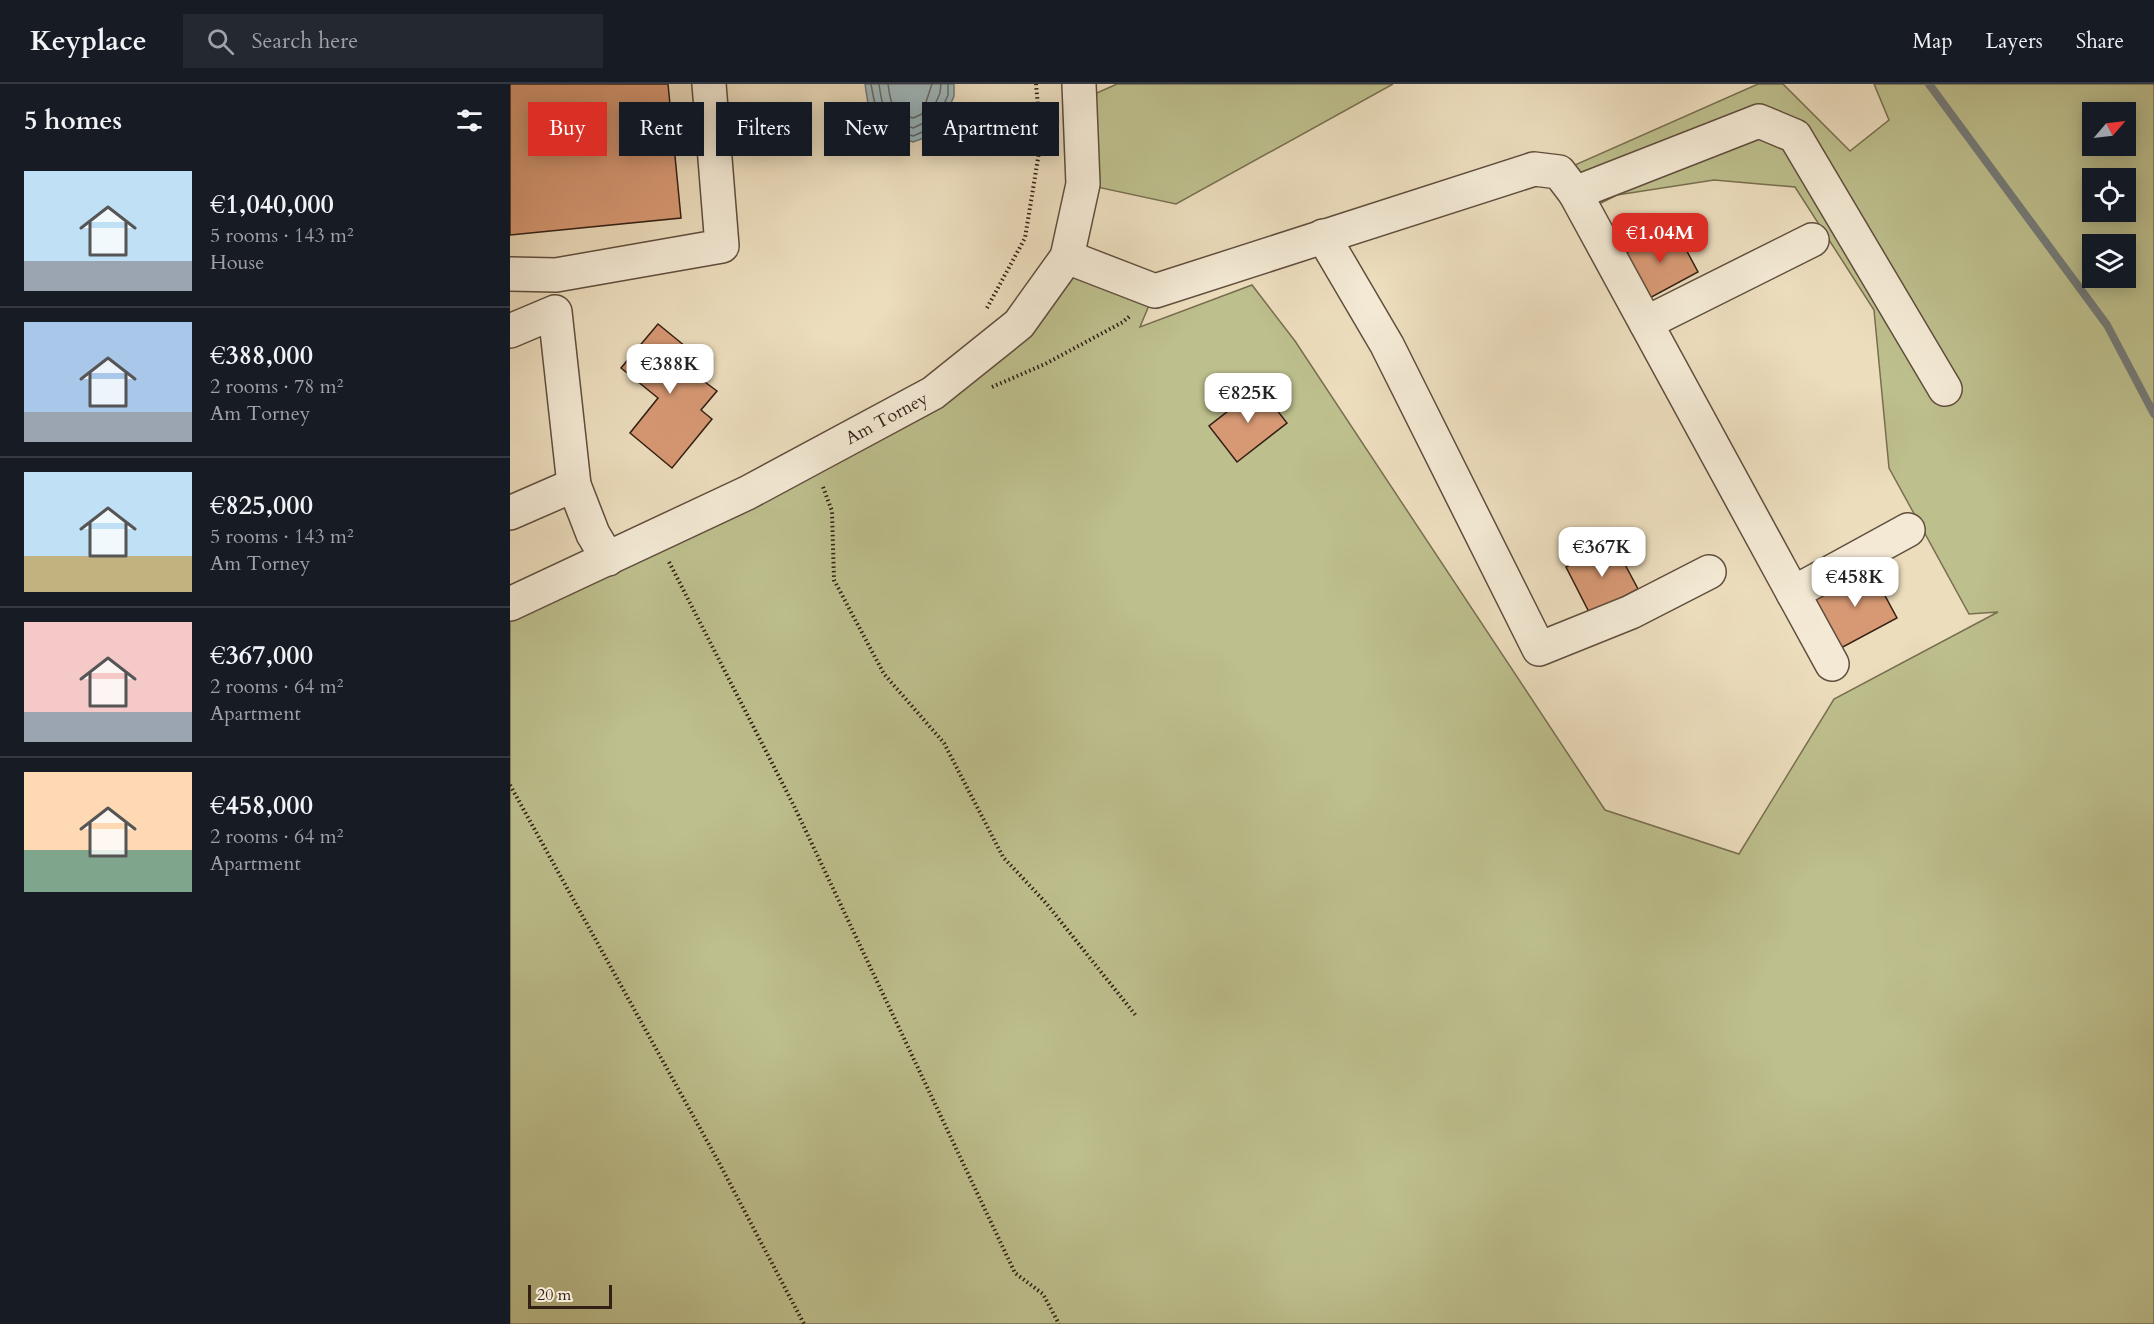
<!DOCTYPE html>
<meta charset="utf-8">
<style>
body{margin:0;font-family:Cardo,serif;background:#242831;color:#f1f3f6;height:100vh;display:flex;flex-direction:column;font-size:22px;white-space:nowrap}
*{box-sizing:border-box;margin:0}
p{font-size:20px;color:#9ea1a6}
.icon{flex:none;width:33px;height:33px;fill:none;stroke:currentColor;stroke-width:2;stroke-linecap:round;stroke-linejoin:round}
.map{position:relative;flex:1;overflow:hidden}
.details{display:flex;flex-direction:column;background:#171b24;width:510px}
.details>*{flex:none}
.hud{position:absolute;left:18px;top:18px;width:570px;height:54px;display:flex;gap:12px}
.needle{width:39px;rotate:62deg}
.tools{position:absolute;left:1572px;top:18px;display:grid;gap:12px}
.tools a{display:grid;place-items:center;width:54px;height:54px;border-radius:0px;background:#171b24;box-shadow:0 3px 15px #0003;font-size:30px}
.scale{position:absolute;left:18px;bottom:15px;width:84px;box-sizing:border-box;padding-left:6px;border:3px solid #331f14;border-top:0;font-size:16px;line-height:21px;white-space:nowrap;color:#331f14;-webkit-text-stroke:4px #f3e9d4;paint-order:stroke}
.price{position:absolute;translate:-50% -51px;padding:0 14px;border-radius:12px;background:#fff;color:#222;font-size:20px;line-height:39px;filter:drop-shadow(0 2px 3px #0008)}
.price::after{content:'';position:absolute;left:50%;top:36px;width:18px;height:14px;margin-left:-9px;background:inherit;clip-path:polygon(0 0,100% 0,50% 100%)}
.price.selected{background:#d93025;color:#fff}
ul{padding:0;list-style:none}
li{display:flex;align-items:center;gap:18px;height:150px;padding:0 24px}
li+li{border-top:2px solid #363941}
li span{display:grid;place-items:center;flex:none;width:168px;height:120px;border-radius:0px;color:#555}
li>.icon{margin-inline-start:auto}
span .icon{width:72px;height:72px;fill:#fffc;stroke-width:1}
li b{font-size:26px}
h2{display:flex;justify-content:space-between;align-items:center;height:72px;padding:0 24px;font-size:26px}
.tag{padding:0 21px;border-radius:0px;background:#171b24;box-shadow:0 3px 15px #0003;font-size:21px;line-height:54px}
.tag.selected{background:#d93025;color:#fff}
header{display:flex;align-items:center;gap:36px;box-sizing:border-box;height:84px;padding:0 30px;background:#171b24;border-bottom:2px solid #363941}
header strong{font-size:28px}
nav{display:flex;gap:33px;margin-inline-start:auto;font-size:21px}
.search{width:420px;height:54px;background:#242831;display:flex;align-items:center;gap:15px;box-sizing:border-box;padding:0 21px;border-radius:0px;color:#9ea1a6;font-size:22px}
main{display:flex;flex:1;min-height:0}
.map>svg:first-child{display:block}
.green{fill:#bdbf8d;stroke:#786f50;stroke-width:1.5;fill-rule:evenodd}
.water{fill:#9fb8bc;stroke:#747b79;stroke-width:1.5}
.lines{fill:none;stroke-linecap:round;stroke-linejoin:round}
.shore{stroke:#696c68;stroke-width:1.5}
.stream{stroke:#747b79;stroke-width:8}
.building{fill:#d79974;stroke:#331f14;stroke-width:1.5}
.minor-casing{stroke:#614e3e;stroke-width:36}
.path{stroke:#331f14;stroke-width:4;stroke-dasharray:1.5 3;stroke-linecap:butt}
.minor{stroke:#f3e9d4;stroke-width:33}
.labels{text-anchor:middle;stroke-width:6;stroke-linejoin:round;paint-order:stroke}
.street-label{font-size:18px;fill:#331f14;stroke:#f3e9d4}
</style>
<header>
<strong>Keyplace</strong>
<div class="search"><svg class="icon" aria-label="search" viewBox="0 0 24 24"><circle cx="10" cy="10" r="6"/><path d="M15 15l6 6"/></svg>Search here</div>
<nav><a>Map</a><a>Layers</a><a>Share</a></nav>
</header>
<main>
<section class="details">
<h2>5 homes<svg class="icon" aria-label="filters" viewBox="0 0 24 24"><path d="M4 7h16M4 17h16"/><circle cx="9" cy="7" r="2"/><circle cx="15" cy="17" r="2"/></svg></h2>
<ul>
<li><span style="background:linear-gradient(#bfe0f5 75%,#9aa5b1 0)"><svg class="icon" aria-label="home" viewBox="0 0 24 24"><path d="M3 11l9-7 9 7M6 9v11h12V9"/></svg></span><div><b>€1,040,000</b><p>5 rooms · 143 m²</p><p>House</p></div></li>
<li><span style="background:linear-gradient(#a9c7e8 75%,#9aa5b1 0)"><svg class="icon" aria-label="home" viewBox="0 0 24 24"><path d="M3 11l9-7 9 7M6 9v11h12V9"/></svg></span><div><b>€388,000</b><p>2 rooms · 78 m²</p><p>Am Torney</p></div></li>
<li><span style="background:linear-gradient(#bfe0f5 70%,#c2b280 0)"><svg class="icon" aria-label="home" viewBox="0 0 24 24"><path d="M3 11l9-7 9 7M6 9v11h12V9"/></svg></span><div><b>€825,000</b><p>5 rooms · 143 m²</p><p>Am Torney</p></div></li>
<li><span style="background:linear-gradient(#f6c9c9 75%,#9aa5b1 0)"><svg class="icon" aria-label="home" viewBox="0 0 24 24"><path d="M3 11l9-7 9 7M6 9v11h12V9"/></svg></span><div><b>€367,000</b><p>2 rooms · 64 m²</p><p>Apartment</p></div></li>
<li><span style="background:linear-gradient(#ffd9b3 65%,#7fa58c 0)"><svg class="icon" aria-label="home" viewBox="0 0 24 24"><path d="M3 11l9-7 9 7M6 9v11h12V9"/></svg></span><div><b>€458,000</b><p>2 rooms · 64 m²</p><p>Apartment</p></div></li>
</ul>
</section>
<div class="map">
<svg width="1644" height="1240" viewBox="0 0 1644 1240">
<rect width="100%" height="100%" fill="#ecddbd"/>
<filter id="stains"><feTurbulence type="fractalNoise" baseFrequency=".00333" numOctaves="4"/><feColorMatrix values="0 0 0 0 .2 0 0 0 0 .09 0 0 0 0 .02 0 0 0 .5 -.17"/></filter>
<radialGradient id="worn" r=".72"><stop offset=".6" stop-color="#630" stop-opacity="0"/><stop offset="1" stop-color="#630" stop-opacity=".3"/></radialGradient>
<g class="green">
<polygon points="607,0 883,0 666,120 573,100 571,16"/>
<path d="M1248 0H1273L1340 67 1379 36 1364 0H1644V1240H0V529L423 309 557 173 645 207 630 243 742 201 785 257 1095 726 1229 770 1324 615 1488 528 1459 530 1379 384 1364 226 1285 103 1204 96 1107 111 1075 127 1049 88ZM1582 28H1616V62H1582ZM1582 94H1616V128H1582ZM1582 160H1616V194H1582Z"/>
</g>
<polygon class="water" points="355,0 444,0 444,12 428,49 403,58 373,48 359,26"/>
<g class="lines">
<g class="shore">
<path d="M361 0C367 34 370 42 403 52L424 43 438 11V0"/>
<path d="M369 0C373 28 375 35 403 44L418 37 430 9 431 0"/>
<path d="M378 0C381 21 381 28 403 34L412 30 422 0"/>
</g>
<polyline class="stream" points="1419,0 1597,241 1644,330"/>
</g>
<g class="building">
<polygon points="0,0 158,0 171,134 0,151"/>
<polygon points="1164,143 1188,188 1136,216 1112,171"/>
<polygon points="148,240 197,280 187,292 207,307 191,326 202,335 162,384 120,349 148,314 111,284"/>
<polygon points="749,303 777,339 727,378 699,342"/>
<polygon points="1103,458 1128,505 1080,530 1056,483"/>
<polygon points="1360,484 1387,534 1331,564 1304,514"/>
</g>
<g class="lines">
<defs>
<g id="minor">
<polyline points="1065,109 1283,509"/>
<polyline points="813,152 877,261 1029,565 1121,528 1199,488"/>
<polyline points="557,173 645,207 1024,85 1049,88 1065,109 1249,37 1285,52 1435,305"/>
<polyline points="0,190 46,191 212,162 199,0"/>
<polyline points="1136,239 1302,156"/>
<polyline points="0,247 45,228 64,401 83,450 98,475"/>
<polyline points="0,429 64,401"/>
<path id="s1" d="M0 520 237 409 423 309 509 240 557 173 573 100 569 0"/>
<polyline points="1322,580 1283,509 1398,446"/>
</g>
</defs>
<use href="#minor" class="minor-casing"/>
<g class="path">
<polyline points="477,224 515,154 531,56 526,0"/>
<polyline points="482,303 535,280 613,238 621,231"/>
<polyline points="313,403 322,427 324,496 374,590 434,659 493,773 536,819 627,933"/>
<polyline points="159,478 284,722 505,1189 533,1210 549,1240"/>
<polyline points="0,701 207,1075 294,1240"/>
</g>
<use href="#minor" class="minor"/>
</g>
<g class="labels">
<g class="street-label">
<text dy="6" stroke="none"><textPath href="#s1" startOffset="420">Am Torney</textPath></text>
</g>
</g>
<rect width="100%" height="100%" filter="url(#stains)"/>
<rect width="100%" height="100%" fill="url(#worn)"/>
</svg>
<div class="tools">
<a><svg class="needle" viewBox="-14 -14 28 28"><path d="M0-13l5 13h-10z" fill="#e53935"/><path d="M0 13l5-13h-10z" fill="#9ea1a6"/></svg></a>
<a><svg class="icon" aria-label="locate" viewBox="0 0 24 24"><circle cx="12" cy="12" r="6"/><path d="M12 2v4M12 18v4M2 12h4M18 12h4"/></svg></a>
<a><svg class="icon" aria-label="layers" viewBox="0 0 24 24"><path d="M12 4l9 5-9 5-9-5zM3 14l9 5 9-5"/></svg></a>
</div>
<div class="scale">20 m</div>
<b class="price selected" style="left:1150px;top:180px">€1.04M</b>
<b class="price" style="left:160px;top:311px">€388K</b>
<b class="price" style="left:738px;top:340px">€825K</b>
<b class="price" style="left:1092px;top:494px">€367K</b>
<b class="price" style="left:1345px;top:524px">€458K</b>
<div class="hud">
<a class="tag selected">Buy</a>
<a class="tag">Rent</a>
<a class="tag">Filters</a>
<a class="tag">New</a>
<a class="tag">Apartment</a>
</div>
</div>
</main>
